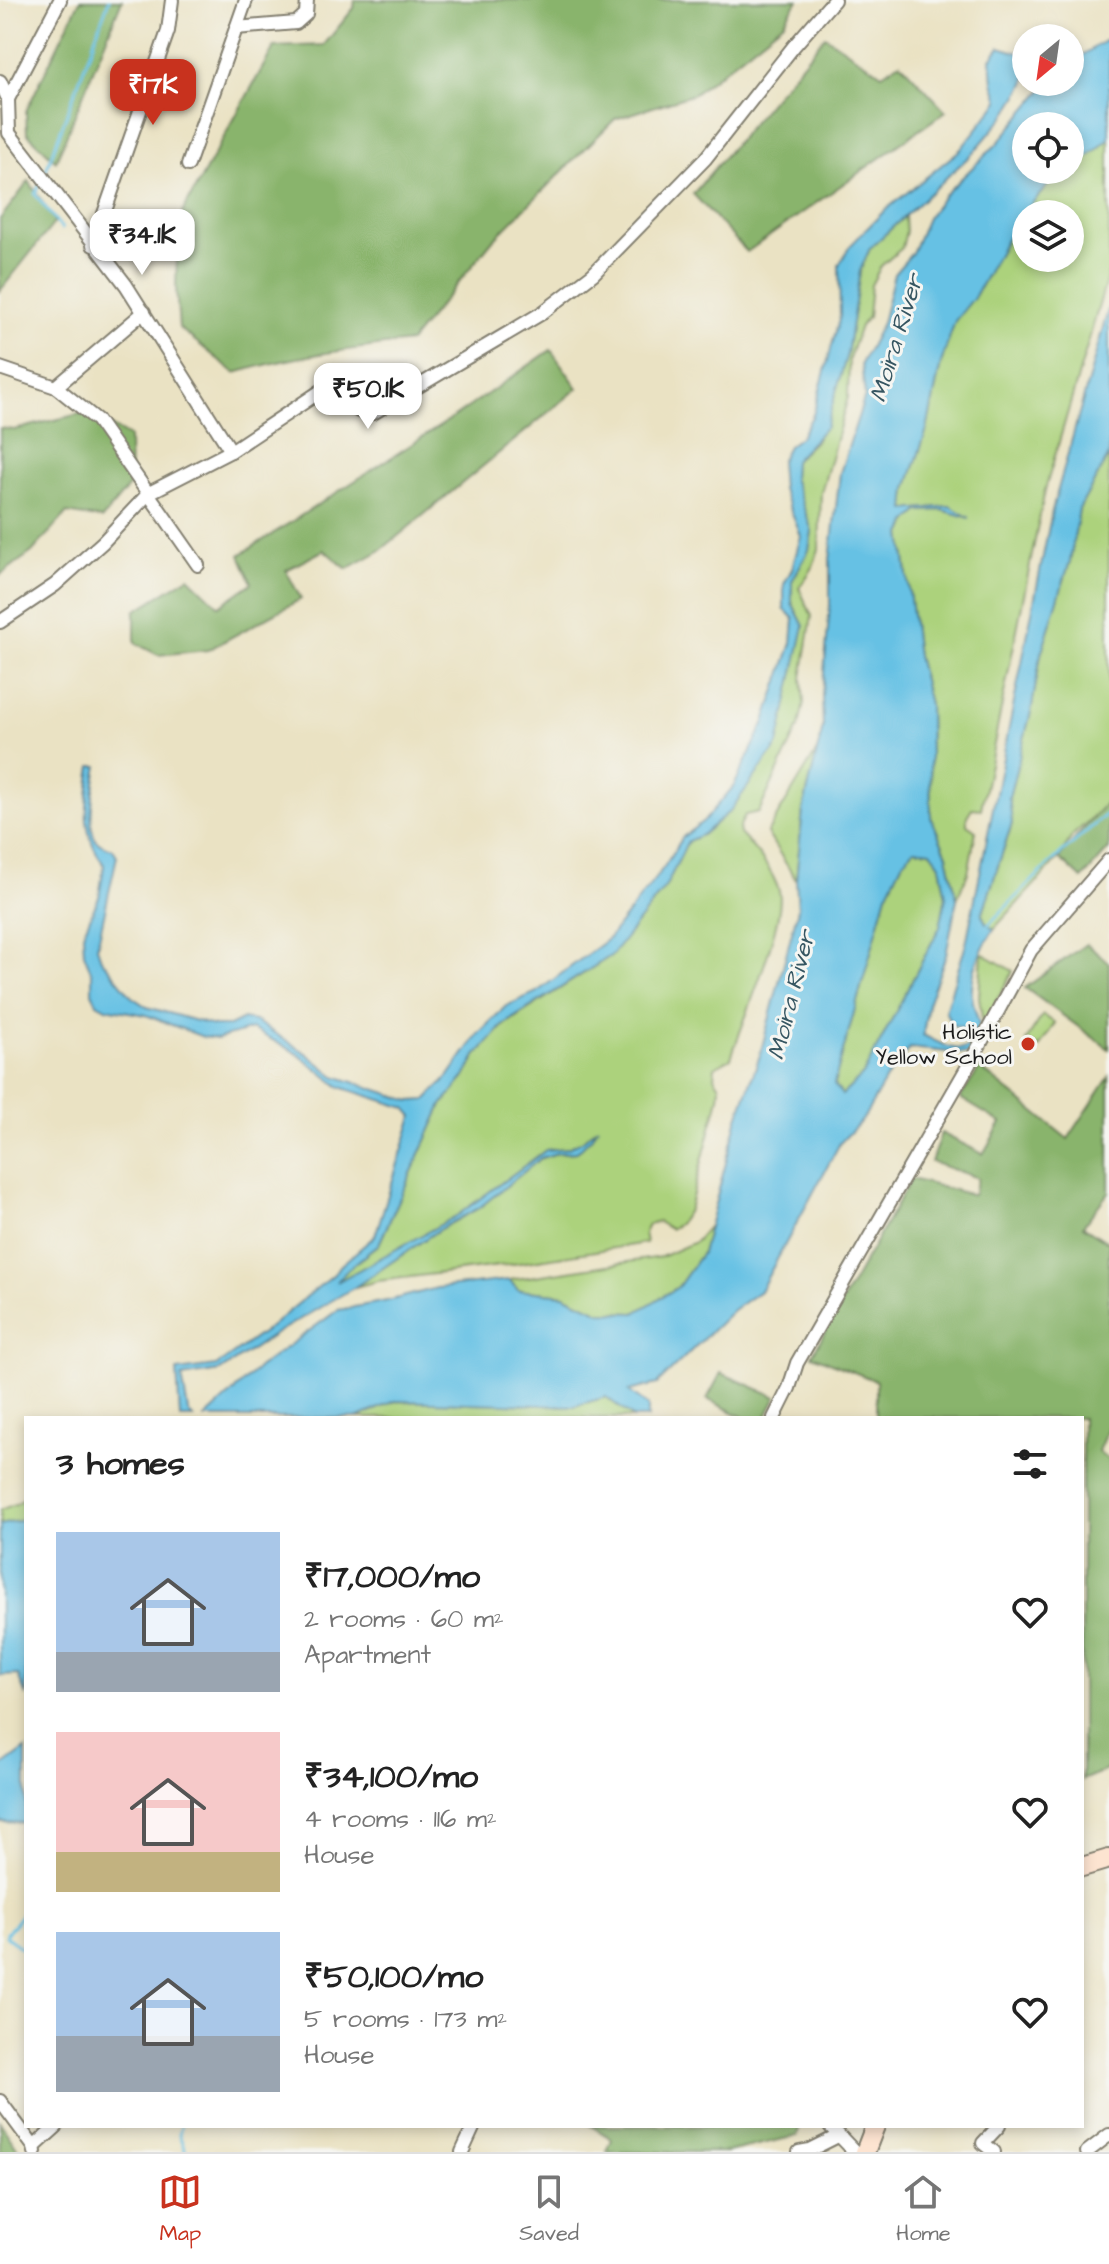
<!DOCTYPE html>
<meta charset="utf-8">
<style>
body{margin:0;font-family:"Architects Daughter",sans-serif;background:#f6f6f6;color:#222;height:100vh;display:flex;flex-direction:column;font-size:30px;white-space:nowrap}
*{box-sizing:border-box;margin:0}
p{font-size:26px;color:#767676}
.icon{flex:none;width:44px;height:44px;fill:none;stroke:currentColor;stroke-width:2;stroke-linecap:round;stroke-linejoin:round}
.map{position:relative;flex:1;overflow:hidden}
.drawer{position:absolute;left:24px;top:1416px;width:1060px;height:712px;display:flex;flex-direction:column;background:#fff;border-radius:0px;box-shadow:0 4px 12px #0003}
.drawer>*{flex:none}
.needle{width:52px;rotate:209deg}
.controls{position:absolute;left:1012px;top:24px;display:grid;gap:16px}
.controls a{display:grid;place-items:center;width:72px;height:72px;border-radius:50%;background:#fff;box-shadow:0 4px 12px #0003;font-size:40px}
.price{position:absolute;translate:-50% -68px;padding:0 18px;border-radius:16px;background:#fff;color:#222;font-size:26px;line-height:52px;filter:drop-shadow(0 2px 4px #0008)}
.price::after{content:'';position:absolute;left:50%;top:48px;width:24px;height:18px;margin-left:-12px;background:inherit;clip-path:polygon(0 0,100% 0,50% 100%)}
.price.selected{background:#c8321e;color:#fff}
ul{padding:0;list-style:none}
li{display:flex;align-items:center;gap:24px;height:200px;padding:0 32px}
li span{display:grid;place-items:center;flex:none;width:224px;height:160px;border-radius:0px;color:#555}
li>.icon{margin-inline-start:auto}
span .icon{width:96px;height:96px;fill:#fffc;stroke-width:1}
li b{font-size:34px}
h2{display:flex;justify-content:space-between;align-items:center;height:96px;padding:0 32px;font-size:34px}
.menu{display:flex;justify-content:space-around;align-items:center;height:112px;border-top:2px solid #e0e0e0;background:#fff;font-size:22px;color:#767676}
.menu a{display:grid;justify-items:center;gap:4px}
.menu .selected{color:#c8321e}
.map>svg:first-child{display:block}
.green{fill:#acd27c;stroke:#64774c;stroke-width:2;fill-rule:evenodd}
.forest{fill:#89b46c;stroke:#526844;stroke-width:2}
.water{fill:#66c1e4;stroke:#416e80;stroke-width:2;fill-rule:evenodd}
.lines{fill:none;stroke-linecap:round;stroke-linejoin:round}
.stream{stroke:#66c1e4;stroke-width:3}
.street-casing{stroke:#837f70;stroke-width:16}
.secondary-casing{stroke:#837f70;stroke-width:22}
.street{stroke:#fff;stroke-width:12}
.secondary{stroke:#fde4d1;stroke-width:18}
.poi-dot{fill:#c8321e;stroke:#f6f6f2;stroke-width:3}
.labels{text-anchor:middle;stroke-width:6;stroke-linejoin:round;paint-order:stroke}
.poi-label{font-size:22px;fill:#1c1c1c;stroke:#f6f6f2;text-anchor:end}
.water-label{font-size:24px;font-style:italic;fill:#365662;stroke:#f6f6f2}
</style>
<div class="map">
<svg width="1109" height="2152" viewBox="0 0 1109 2152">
<rect width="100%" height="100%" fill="#f6f6f2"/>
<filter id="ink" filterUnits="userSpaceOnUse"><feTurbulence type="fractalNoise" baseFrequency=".0125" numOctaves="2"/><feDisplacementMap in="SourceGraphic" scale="16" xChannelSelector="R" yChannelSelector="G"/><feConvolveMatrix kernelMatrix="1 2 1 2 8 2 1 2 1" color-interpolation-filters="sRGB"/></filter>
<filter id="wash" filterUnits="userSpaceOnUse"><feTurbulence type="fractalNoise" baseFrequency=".006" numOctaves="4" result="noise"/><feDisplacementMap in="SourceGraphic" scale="32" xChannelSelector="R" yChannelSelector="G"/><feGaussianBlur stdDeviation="1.8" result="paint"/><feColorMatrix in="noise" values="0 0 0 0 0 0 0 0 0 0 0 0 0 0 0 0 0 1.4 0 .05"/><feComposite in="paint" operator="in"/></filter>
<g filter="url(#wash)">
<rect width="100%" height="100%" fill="#eae2c3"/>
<g class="green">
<path d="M1109 139V271L1045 490 981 809 972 808 967 816V825L976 831 968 873 957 899 947 855 931 817 929 704 917 656 902 534 908 522 919 511 942 510 962 515 950 506 904 510 907 489 927 429 941 363 955 320 975 296 1017 220 1058 174 1081 163ZM1026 214H1070V258H1026Z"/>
<path d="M905 216 906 231 902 248 881 266 871 285 868 317 860 326 849 359 848 397 821 493 819 549 812 569 799 588 812 616 802 678 804 703 799 726 759 812 745 815 739 828 740 834C756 850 772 869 779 891 787 917 741 1026 731 1058L715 1067 714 1077 720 1086 719 1098 689 1209 679 1224 670 1229 658 1222 648 1225 644 1233 646 1243 507 1265 378 1281 355 1287 440 1229 479 1208 541 1158 557 1153 577 1152 595 1129 582 1141 568 1148 546 1150 458 1215 337 1282 347 1270 379 1244 442 1105 465 1077 476 1056 504 1025 612 955 666 886 688 841 702 835 730 811 795 661 804 626 792 602V581L809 550 812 531 793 478 794 461 817 439 847 354 860 271 870 248Z"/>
<polygon points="1109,455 1109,802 1072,836 1059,858 994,929 986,923 982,915 1012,824 1009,797 1031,712 1041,654 1070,561 1079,509"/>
<polygon points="818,749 803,810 796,880 767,833"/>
<polygon points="914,849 931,851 940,865 946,897 940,927 863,1075 842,1095 834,1084 887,894 902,863"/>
<polygon points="982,953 1013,971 983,1025 979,997"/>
<polygon points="1043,1015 1055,1023 1039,1048 1026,1041"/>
<polygon points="710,1225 702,1253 678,1287 635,1313 600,1312 564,1295 518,1290 509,1280 661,1257 695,1242"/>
<polygon points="606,1397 634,1418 357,1418 395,1401 574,1406"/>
<polygon points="26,1496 26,1519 0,1525 0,1510 18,1503"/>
</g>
<g class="forest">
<polygon points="80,0 122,0 56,161 27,133 26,111"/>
<path d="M355 0H798L784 22 694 94 615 119 493 240 410 342C351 349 292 356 235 373L179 328 176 288 178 220 274 47 324 45 354 8Z"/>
<polygon points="825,36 882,74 900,62 946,111 747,252 693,194"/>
<polygon points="29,181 55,222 0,291 0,219"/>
<polygon points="551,350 578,388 381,550 347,569 324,550 286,570 301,599 208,650 158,655 135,643 135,611 189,577 219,606 252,583 240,555 457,415"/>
<polygon points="87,412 129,437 130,485 102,519 67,513 32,552 0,575 0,428 14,430"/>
<polygon points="1109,799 1109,849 1082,879 1059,858"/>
<polygon points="1086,944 1109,963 1109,1049 1025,988"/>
<polygon points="980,1068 1068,1139 1109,1077 1109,1192 1083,1226 1109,1243 1109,1426 1098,1451 1109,1460 1109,1769 1082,1780 1082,1418 876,1418 876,1381 812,1355 911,1179 973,1195 978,1178 931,1162 941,1133 983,1154 1001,1123 960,1098"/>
<polygon points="721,1373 777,1397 766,1418 745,1418 707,1399"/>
<polygon points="0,2122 20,2152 0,2152"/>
<polygon points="591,2126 800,2126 797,2136 727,2152 607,2152 612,2139"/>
</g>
<g class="water">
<path d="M1109 38V139L1081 163 1070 169V126H1026V170H1067L1058 174 1017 220 975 296 955 321 941 363 927 429 907 489 905 510 950 506 970 518 942 510 919 511 908 522 902 534 917 656 929 704 931 817 947 855 957 899 946 955 928 1004 923 1035C940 1043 957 1055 974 1045L976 1031 952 1025 945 1011 966 944 1052 511 1109 306V455L1079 509 1070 561 1041 654 1031 712 1009 797 1012 823 982 915 986 923 994 929C981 949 971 970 972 995 974 1017 987 1029 975 1051L967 1054 910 1048 886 1079 863 1119 840 1143 760 1291 733 1310 657 1384 629 1391 648 1406V1418H634L606 1397 574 1406 395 1401 357 1418H205L262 1365 338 1310 387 1301 437 1288 509 1280 518 1290 564 1295 600 1312 635 1313 678 1287 702 1253 737 1121 760 1055 798 909 796 880 803 810 823 727 822 695 830 605V559L840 473 865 396 861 364 882 323 894 274 912 253 927 218 944 195 998 143 1049 82H1070V63ZM914 849 931 851 940 865 946 897 940 927 863 1075 842 1095 834 1084 887 894 902 863Z"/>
<path d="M1000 47 1026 55V82L1007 113 974 152 870 248 860 271 847 354 826 427 794 461 793 478 812 531 809 550 792 581V603L804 626 778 745 730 811 702 835 688 841 666 886 612 955 504 1024 476 1056 465 1077 442 1105 379 1244 347 1270 337 1282 458 1215 546 1150 568 1148 582 1141 598 1127 591 1138 577 1152 557 1153 541 1158 479 1208 440 1229 355 1287 278 1332 220 1371 182 1377 188 1411 193 1418H180L177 1371 216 1366 270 1327 334 1274 341 1265 375 1236 413 1116 406 1108 340 1087 295 1052 252 1029 217 1039 203 1037 146 1015 106 1008 97 1003 92 993V974L84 953 83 934 99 897 104 865C80 831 86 805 92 766H98C95 783 86 825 96 840 100 846 107 847 113 849L117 856 97 947 101 959 132 997 147 1007 214 1026H229L243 1019 255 1021 306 1053 335 1076 411 1101 426 1100 448 1077 479 1033 506 1006 537 992 609 938 664 867 683 837 706 819 734 786 764 724 792 643 794 619 784 609V584L792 569 801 536 782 489 780 461 788 446 801 436 813 415 840 316 839 265 849 247 883 212 960 150 999 101 993 82 991 59Z"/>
<polygon points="26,1519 26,1696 18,1675 0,1676 0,1525"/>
<polygon points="26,1749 26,1823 0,1822 0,1768"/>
</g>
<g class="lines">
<g class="stream">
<polyline points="45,173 109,0"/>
<polyline points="42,180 35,194 62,229"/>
<polyline points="986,927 1049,864 1109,812"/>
<polyline points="26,1909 5,1936 26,1951"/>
<polyline points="181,2126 179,2135 186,2152"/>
</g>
</g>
</g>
<g filter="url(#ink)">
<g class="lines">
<defs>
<g id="street">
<polyline points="236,28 296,23 306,14 307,0"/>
<polyline points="0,81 8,99 9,133 126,285 231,451"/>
<polyline points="8,99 60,0"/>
<polyline points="188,165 246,0"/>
<polyline points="93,245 168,31 172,0"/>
<polyline points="0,368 56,387 144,312"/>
<polyline points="56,387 97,420 198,565"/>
<polyline points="0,622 55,585 103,542 149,493 231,451 330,385 359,411 373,413 542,313 593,274 705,159 794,46 834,0"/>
<polyline points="774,1418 789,1388 797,1363 971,1061 1031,950 1109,860"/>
<polyline points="0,2101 34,2147 35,2152"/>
<polyline points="830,2126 855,2152"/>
<polyline points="34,2147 57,2126"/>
<polyline points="462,2152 474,2126"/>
<polyline points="799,2152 810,2150 838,2136"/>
<polyline points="994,2152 983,2143 999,2126"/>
<polyline points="1087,2152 1109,2135"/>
</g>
<g id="secondary">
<polyline points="1082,1867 1109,1859"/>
<polyline points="865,2152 875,2126"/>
</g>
</defs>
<use href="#street" class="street-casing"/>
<use href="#secondary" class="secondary-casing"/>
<use href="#street" class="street"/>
<use href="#secondary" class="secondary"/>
</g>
</g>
<circle class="poi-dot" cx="1028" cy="1044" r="8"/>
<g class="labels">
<g class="poi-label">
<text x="1012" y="1039">Holistic<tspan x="1012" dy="25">Yellow School</tspan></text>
</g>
<g class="water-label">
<text transform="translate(896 338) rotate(-73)" y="8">Moira River</text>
<text transform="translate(791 995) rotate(-76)" y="8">Moira River</text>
</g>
</g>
</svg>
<div class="controls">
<a><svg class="needle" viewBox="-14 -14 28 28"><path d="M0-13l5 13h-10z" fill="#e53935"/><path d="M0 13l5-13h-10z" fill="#767676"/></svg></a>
<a><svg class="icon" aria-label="locate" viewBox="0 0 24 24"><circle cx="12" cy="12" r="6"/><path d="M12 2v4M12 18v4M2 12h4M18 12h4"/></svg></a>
<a><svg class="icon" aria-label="layers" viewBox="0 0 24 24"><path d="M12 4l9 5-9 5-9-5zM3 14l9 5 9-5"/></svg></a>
</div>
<b class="price selected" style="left:153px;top:127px">₹17K</b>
<b class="price" style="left:142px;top:277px">₹34.1K</b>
<b class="price" style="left:368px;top:431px">₹50.1K</b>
<section class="drawer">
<h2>3 homes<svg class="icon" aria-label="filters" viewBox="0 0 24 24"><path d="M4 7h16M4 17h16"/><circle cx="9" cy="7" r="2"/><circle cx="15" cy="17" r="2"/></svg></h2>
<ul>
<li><span style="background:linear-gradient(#a9c7e8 75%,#9aa5b1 0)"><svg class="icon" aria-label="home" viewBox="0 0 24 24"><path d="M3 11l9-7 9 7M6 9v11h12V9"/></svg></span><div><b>₹17,000/mo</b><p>2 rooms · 60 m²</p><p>Apartment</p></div><svg class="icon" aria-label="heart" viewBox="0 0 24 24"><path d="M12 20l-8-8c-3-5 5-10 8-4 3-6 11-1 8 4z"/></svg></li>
<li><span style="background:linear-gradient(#f6c9c9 75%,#c2b280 0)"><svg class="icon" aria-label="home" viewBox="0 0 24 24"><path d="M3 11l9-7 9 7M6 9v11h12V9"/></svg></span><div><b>₹34,100/mo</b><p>4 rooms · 116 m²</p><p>House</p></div><svg class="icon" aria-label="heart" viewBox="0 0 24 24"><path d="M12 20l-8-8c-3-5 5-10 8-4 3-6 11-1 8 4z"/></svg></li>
<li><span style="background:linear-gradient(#a9c7e8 65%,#9aa5b1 0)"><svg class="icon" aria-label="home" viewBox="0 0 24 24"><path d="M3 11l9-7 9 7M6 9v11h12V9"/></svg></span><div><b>₹50,100/mo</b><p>5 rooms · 173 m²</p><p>House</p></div><svg class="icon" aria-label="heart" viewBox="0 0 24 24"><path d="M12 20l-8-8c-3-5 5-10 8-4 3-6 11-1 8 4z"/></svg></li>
</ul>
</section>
</div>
<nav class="menu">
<a class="selected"><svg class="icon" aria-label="map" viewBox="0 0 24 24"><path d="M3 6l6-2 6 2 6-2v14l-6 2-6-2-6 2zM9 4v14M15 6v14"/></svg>Map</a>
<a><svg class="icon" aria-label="saved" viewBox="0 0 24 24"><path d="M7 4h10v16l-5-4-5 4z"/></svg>Saved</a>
<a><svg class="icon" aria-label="home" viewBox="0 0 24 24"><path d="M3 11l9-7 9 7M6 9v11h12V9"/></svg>Home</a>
</nav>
